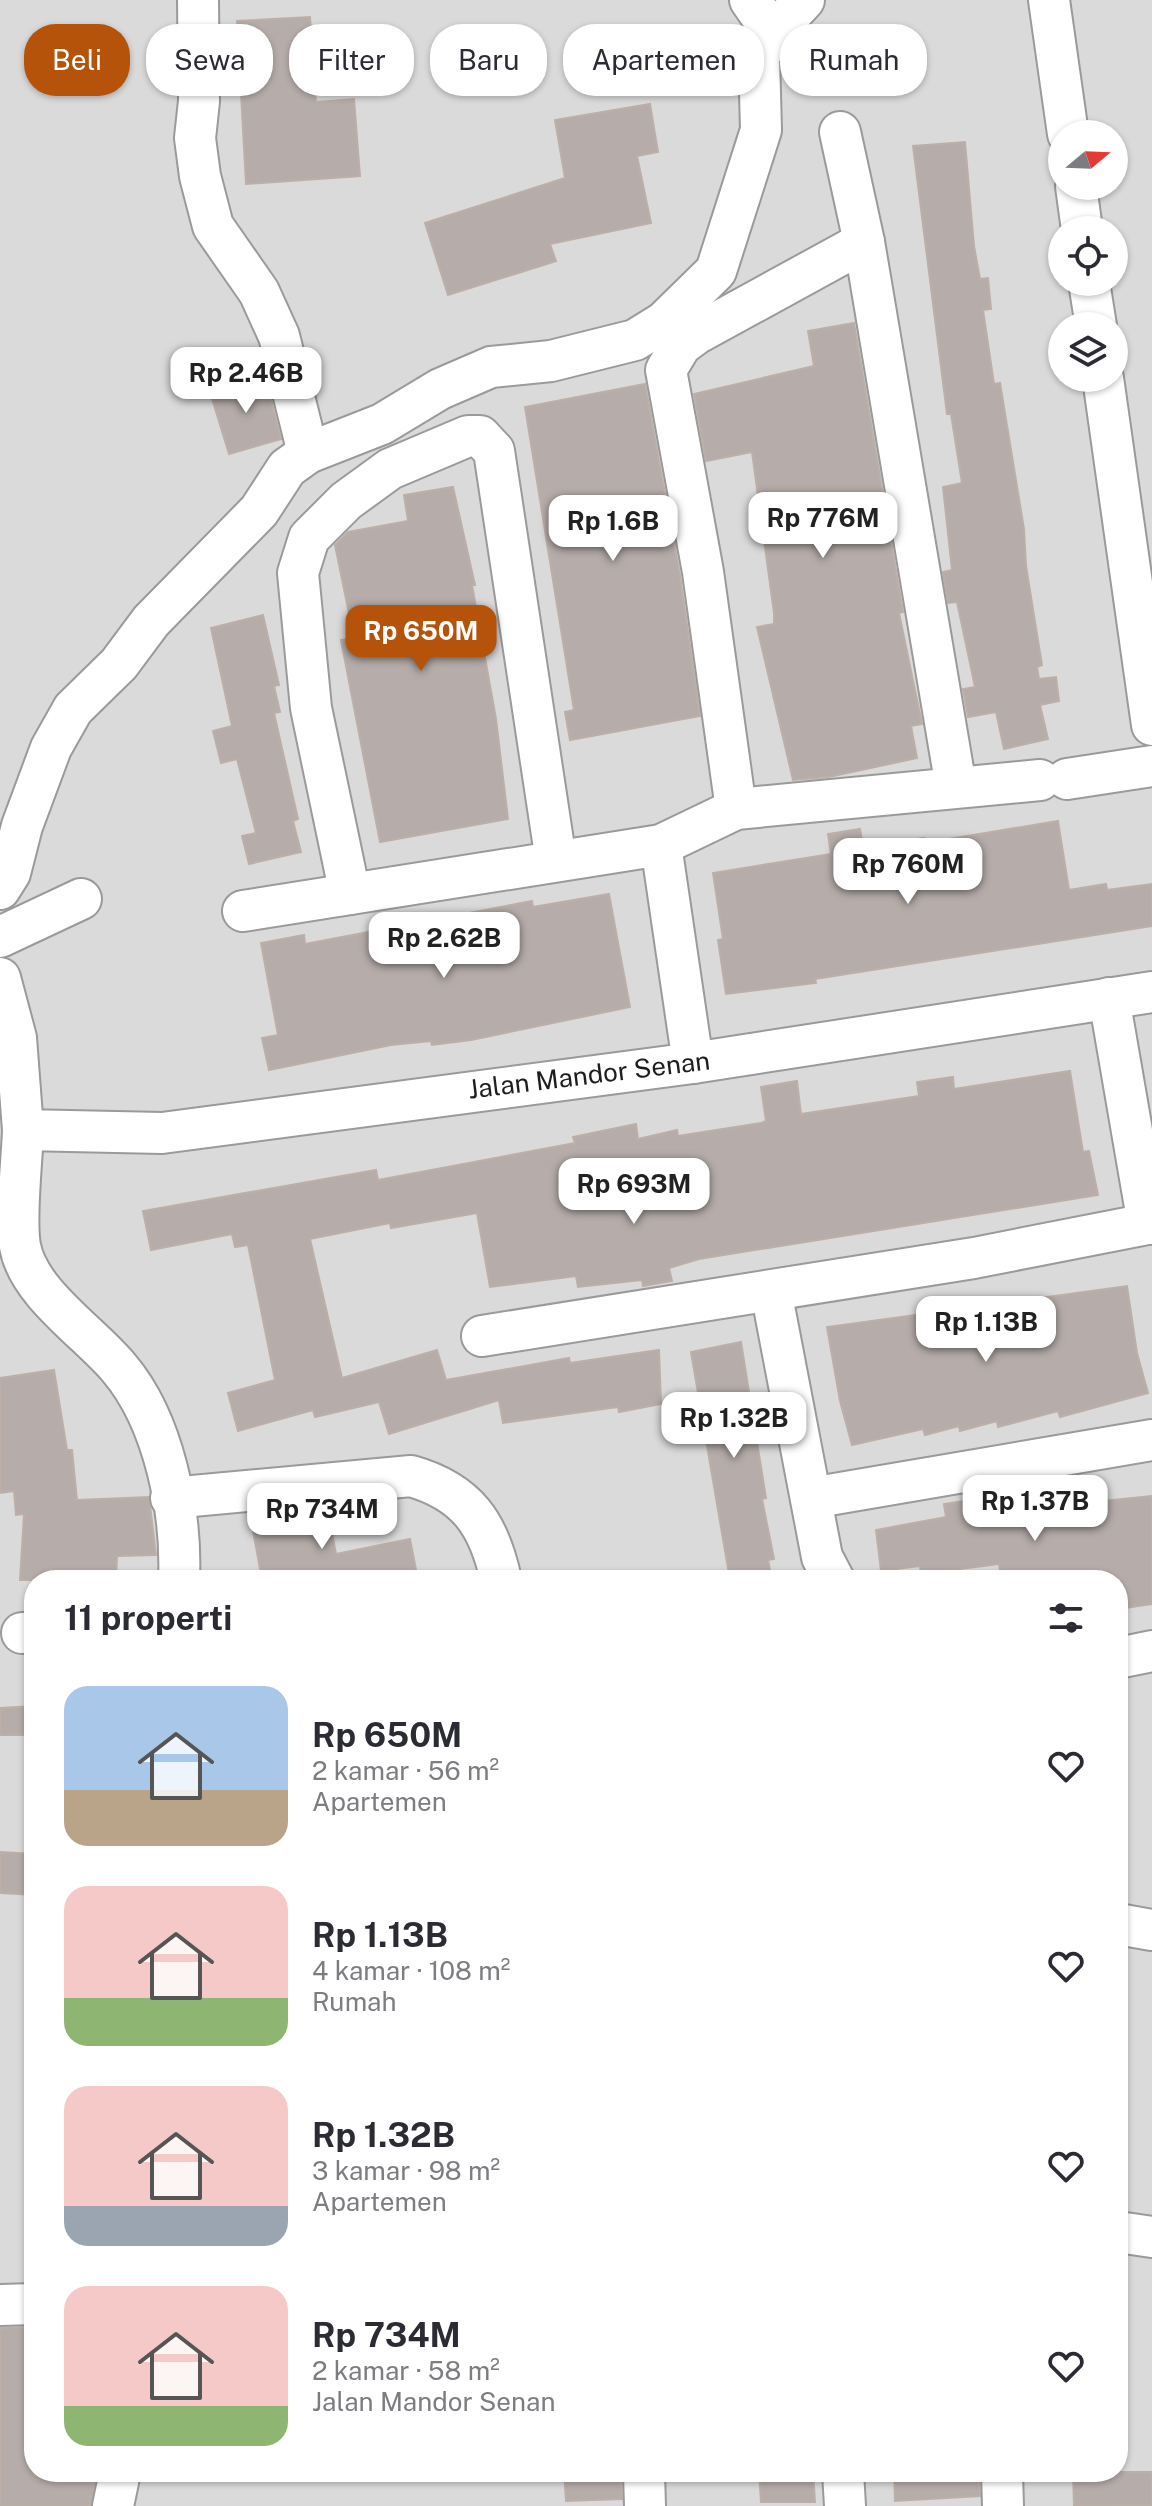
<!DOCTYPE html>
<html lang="id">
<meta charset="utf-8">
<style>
body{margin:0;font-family:"Public Sans",sans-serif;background:#f7f7f7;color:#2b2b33;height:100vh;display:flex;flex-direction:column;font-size:30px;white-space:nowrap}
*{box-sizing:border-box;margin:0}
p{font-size:26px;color:#7c7c81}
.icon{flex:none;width:44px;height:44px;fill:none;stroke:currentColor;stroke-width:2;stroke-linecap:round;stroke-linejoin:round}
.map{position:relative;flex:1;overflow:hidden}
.details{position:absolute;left:24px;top:1570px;width:1104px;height:912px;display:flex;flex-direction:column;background:#fff;border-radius:32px;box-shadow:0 2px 6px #0004}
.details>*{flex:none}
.guide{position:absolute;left:24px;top:24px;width:1104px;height:72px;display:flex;gap:16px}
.needle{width:52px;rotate:71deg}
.fabs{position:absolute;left:1048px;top:120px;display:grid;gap:16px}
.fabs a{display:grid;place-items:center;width:80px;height:80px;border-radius:50%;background:#fff;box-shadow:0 2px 6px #0004;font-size:40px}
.price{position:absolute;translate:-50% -68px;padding:0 18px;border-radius:16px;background:#fff;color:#222;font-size:26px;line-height:52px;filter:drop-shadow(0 2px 4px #0008)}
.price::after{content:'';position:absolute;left:50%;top:48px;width:24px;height:18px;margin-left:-12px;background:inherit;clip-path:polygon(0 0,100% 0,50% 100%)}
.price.selected{background:#b45309;color:#fff}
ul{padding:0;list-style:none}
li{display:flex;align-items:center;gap:24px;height:200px;padding:0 40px}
li span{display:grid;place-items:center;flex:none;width:224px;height:160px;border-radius:24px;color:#555}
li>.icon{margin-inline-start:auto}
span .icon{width:96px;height:96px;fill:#fffc;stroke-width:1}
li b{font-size:34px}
h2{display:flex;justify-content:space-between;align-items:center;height:96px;padding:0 40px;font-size:34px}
.chip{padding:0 28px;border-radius:32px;background:#fff;box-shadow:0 2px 6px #0004;font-size:28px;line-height:72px}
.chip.selected{background:#b45309;color:#fff}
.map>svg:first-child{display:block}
.residential{fill:#dbdada;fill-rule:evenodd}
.building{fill:#b6adaa;stroke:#bdafa8;stroke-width:2}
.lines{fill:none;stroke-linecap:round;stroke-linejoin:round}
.minor-casing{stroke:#9a9a9a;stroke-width:44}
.minor{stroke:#fff;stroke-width:40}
.labels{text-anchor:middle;stroke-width:6;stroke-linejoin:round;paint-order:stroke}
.street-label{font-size:26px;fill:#1d1d1d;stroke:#fff}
</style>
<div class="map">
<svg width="1152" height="2506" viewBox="0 0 1152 2506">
<rect width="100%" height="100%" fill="#ede9e4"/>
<path class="residential" d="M0 0H1152V2506H0ZM1062 134H1114V186H1062ZM1062 230H1114V282H1062ZM1062 326H1114V378H1062ZM34 1580H1118V2472H34Z"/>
<g class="building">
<polygon points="310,17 316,102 354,99 360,176 246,184 237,21"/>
<polygon points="650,104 658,152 637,156 651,223 550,244 556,261 448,295 425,223 565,178 555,120"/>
<polygon points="965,142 974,246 980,279 988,278 991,309 983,310 994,384 1000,383 1024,529 1026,566 1042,665 1037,667 1039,679 1056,677 1059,701 1040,705 1048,739 1004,749 996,712 968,717 963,689 975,687 957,602 948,603 943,572 952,570 943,487 962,483 951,414 947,414 913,146"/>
<polygon points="854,323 903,612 899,613 922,724 911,726 917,758 829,777 793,780 757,627 774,624 774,613 752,452 706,461 694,394 814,366 808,331"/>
<polygon points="265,377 281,439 229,454 210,392"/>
<polygon points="645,384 680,576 700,716 570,740 565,712 574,710 525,407"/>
<polygon points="453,487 475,585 472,585 496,719 508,819 380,842 341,640 354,638 335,545 348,532 408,521 404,495"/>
<polygon points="263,615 279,685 274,686 280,712 274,713 298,819 293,821 301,852 249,864 242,836 256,833 237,759 221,763 213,731 232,726 211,628"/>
<polygon points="1058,821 1069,890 1106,884 1107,890 1152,884 1152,926 815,979 816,983 726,994 718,940 723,939 713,873 831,854 828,834 860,829 863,847 924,838 925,843"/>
<polygon points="609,894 630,1007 471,1040 432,1045 431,1041 391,1045 269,1070 262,1038 278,1035 261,943 304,935 305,944 532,901 533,907"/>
<polygon points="1070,1071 1083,1152 1089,1151 1098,1195 699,1259 669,1268 672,1281 643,1286 642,1280 578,1287 576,1276 490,1287 477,1213 391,1228 390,1223 310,1239 342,1378 437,1350 446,1380 569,1358 570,1363 659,1350 661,1404 619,1412 618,1407 503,1423 499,1400 389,1434 379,1402 315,1417 313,1410 238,1431 228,1393 275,1380 248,1245 235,1247 232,1234 151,1250 143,1211 376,1170 378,1180 575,1143 573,1137 636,1124 638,1139 677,1130 678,1136 761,1123 766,1121 761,1087 797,1081 801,1114 919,1096 917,1082 953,1077 954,1089"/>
<polygon points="1127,1286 1137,1353 1148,1393 1060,1417 1058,1411 998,1427 997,1421 960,1431 959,1426 925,1435 923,1429 852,1445 840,1401 827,1327"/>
<polygon points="741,1342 766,1498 762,1499 774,1559 768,1560 772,1580 730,1580 691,1352"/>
<polygon points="54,1370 67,1450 72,1450 77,1500 149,1497 156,1555 117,1556 116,1580 20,1580 24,1514 16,1515 14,1491 0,1493 0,1378"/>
<polygon points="1072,1495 1073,1504 1152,1496 1152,1604 1118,1609 1118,1580 1001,1580 999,1564 921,1574 920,1566 881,1571 876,1530 946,1517 944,1504 978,1499 979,1507"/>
<polygon points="327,1507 336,1554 410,1539 418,1580 262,1580 250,1514"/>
<polygon points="34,1706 34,1735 0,1735 0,1708"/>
<polygon points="0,1852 34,1854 34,1895 0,1893"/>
<polygon points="31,2327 34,2476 95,2480 91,2506 0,2506 0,2328"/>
<polygon points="564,2472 621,2472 622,2499 566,2501"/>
<polygon points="759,2472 813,2472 815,2502 761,2502"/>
<polygon points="894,2472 979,2472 980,2496 895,2501"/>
<polygon points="1073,2472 1152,2472 1152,2505 1074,2506"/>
</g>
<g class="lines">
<defs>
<g id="minor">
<polyline points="198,0 199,101 195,138 200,176 213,226 259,292 279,336 308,453"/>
<polyline points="750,0 773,33"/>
<polyline points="1049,0 1068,134"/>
<polyline points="840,132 864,242 956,787"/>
<polyline points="1076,186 1082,230"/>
<polyline points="1089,282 1096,326"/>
<polyline points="1103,378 1152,725"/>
<polyline points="1067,779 1152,766"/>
<polyline points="736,809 703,572 666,370 681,345 696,334 864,242"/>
<polyline points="661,845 693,1063"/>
<polyline points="0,889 10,873 22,826 51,748 73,709 119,664 151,621 259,511 287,468 308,453 382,424 440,389 491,367 551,361 635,340 664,322 716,271 761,130 759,56 773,33 804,0"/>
<polyline points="350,894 311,708 298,573 309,538 346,501 390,469 468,436 480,436 494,451 556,861"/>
<polyline points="243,911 661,845 736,809 1040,780"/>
<polyline points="0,937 81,899"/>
<polyline points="0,978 16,1038 23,1130 162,1133 693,1063 1152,992"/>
<polyline points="1109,998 1148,1224"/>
<path d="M23 1130C22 1161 15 1219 20 1246 28 1293 90 1333 119 1368 164 1421 182 1512 179 1580"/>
<polyline points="771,1291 822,1557 834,1580"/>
<polyline points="482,1336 974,1258 1152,1223"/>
<path d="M171 1498 411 1476C467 1492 489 1524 501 1580"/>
<polyline points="811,1498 1152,1440"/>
<polyline points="22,1633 34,1633"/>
<polyline points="1118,1658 1152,1651"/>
<polyline points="1118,1924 1152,1930"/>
<polyline points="1118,2232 1152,2237"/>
<polyline points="0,2305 34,2304"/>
<polyline points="644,2472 645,2506"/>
<polyline points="843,2472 845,2506"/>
<polyline points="1002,2472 1003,2506"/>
<polyline points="113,2506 120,2472"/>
</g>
</defs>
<use href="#minor" class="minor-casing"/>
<use href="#minor" class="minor"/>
</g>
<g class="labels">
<g class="street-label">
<text transform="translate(589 1075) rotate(-7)" y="9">Jalan Mandor Senan</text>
</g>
</g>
</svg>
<div class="fabs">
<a><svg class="needle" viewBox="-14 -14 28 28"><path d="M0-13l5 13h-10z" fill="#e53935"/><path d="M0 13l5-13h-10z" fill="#7c7c81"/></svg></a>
<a><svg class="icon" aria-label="locate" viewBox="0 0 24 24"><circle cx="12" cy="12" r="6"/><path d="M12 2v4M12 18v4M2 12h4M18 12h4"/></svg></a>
<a><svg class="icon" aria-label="layers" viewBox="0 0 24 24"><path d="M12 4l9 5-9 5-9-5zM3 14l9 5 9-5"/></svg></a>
</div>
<b class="price" style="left:246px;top:415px">Rp 2.46B</b>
<b class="price" style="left:823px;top:560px">Rp 776M</b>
<b class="price" style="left:613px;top:563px">Rp 1.6B</b>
<b class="price selected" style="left:421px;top:673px">Rp 650M</b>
<b class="price" style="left:908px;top:906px">Rp 760M</b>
<b class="price" style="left:444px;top:980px">Rp 2.62B</b>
<b class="price" style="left:634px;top:1226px">Rp 693M</b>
<b class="price" style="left:986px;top:1364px">Rp 1.13B</b>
<b class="price" style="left:734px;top:1460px">Rp 1.32B</b>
<b class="price" style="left:1035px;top:1543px">Rp 1.37B</b>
<b class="price" style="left:322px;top:1551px">Rp 734M</b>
<div class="guide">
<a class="chip selected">Beli</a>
<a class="chip">Sewa</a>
<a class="chip">Filter</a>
<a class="chip">Baru</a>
<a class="chip">Apartemen</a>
<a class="chip">Rumah</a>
</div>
<section class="details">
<h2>11 properti<svg class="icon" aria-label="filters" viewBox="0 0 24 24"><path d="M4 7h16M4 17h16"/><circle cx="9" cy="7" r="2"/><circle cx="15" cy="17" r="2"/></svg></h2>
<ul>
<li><span style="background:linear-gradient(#a9c7e8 65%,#b9a48a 0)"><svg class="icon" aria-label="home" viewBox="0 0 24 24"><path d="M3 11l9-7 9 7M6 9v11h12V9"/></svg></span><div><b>Rp 650M</b><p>2 kamar · 56 m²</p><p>Apartemen</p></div><svg class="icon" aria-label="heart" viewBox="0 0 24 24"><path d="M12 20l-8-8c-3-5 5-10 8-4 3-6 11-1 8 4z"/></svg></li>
<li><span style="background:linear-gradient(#f6c9c9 70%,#8fb573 0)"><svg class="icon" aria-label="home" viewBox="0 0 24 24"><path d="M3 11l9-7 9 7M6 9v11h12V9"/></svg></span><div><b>Rp 1.13B</b><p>4 kamar · 108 m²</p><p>Rumah</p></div><svg class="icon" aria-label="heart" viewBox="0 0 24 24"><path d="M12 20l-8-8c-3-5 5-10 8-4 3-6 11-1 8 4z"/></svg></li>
<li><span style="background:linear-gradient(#f6c9c9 75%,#9aa5b1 0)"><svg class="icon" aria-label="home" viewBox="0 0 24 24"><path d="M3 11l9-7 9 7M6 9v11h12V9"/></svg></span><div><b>Rp 1.32B</b><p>3 kamar · 98 m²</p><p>Apartemen</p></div><svg class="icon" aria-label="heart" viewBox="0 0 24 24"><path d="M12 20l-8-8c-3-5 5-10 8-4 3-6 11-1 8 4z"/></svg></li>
<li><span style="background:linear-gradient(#f6c9c9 75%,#8fb573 0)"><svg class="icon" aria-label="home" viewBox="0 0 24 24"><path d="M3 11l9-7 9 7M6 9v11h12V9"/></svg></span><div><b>Rp 734M</b><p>2 kamar · 58 m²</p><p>Jalan Mandor Senan</p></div><svg class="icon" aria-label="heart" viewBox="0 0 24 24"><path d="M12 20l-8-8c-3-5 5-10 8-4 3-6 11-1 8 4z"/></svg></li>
</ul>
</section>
</div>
